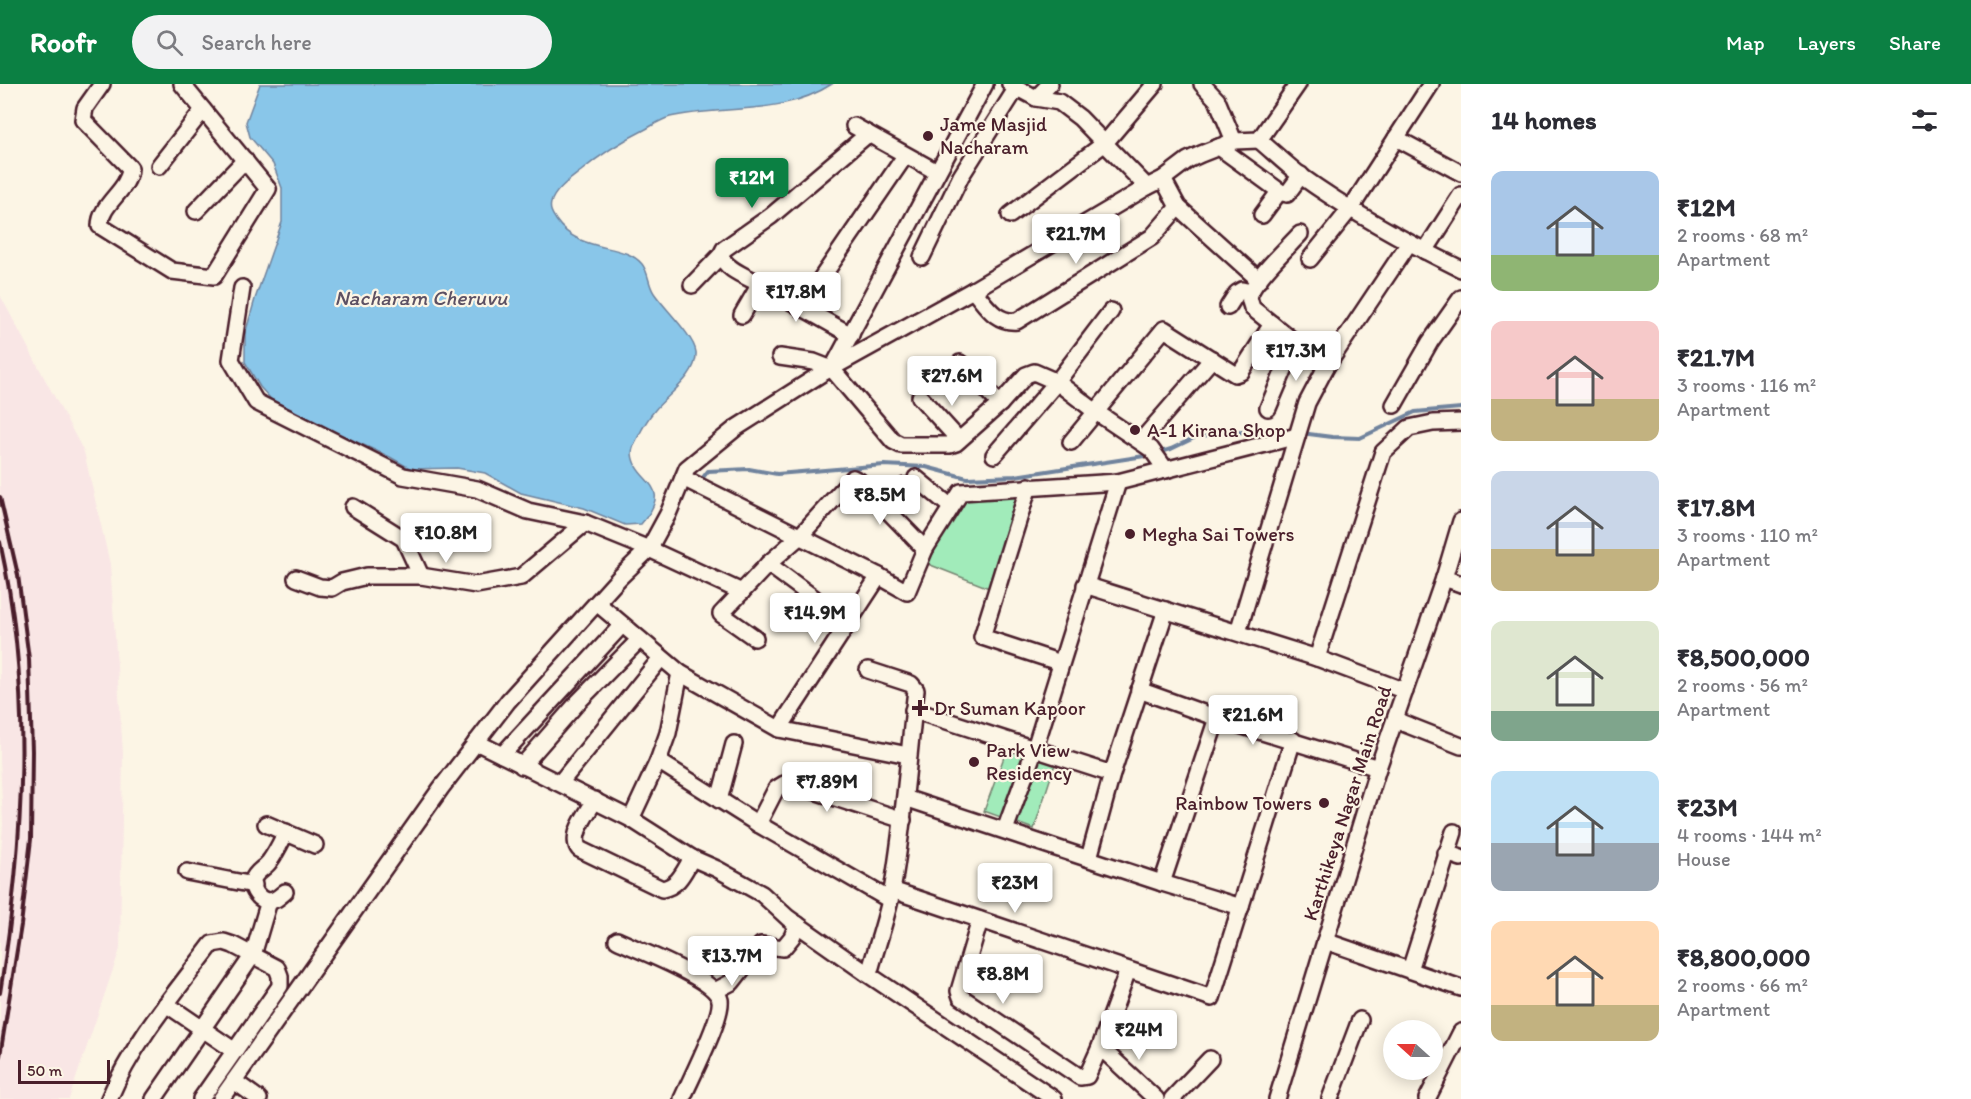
<!DOCTYPE html>
<meta charset="utf-8">
<style>
body{margin:0;font-family:Itim,sans-serif;background:#f2f2f3;color:#2b2b33;height:100vh;display:flex;flex-direction:column;font-size:22px;white-space:nowrap}
*{box-sizing:border-box;margin:0}
p{font-size:20px;color:#7c7c81}
.icon{flex:none;width:33px;height:33px;fill:none;stroke:currentColor;stroke-width:2;stroke-linecap:round;stroke-linejoin:round}
.map{position:relative;flex:1;overflow:hidden}
.details{display:flex;flex-direction:column;background:#fff;width:510px}
.details>*{flex:none}
.needle{width:39px;rotate:291deg}
.tools{position:absolute;left:1383px;top:936px;display:grid;gap:12px}
.tools a{display:grid;place-items:center;width:60px;height:60px;border-radius:50%;background:#fff;box-shadow:0 3px 15px #0003;font-size:30px}
.scale{position:absolute;left:18px;bottom:15px;width:92px;box-sizing:border-box;padding-left:6px;border:3px solid #4a1f2b;border-top:0;font-size:16px;line-height:21px;white-space:nowrap;color:#4a1f2b;-webkit-text-stroke:4px #fcf5e5;paint-order:stroke}
.price{position:absolute;translate:-50% -51px;padding:0 14px;border-radius:6px;background:#fff;color:#222;font-size:20px;line-height:39px;filter:drop-shadow(0 2px 3px #0008)}
.price::after{content:'';position:absolute;left:50%;top:36px;width:18px;height:14px;margin-left:-9px;background:inherit;clip-path:polygon(0 0,100% 0,50% 100%)}
.price.active{background:#0b8043;color:#fff}
ul{padding:0;list-style:none}
li{display:flex;align-items:center;gap:18px;height:150px;padding:0 30px}
li span{display:grid;place-items:center;flex:none;width:168px;height:120px;border-radius:12px;color:#555}
li>.icon{margin-inline-start:auto}
span .icon{width:72px;height:72px;fill:#fffc;stroke-width:1}
li b{font-size:26px}
h2{display:flex;justify-content:space-between;align-items:center;height:72px;padding:0 30px;font-size:26px}
header{display:flex;align-items:center;gap:36px;box-sizing:border-box;height:84px;padding:0 30px;background:#0b8043;color:#fff}
header strong{font-size:28px}
nav{display:flex;gap:33px;margin-inline-start:auto;font-size:21px}
.search{width:420px;height:54px;background:#f2f2f3;display:flex;align-items:center;gap:15px;box-sizing:border-box;padding:0 21px;border-radius:33px;color:#7c7c81;font-size:22px}
main{display:flex;flex:1;min-height:0}
.map>svg:first-child{display:block}
.built{fill:#f9e6e5}
.green{fill:#a1ebba;stroke:#768572;stroke-width:1.5}
.water{fill:#89c6e9;stroke:#70839d;stroke-width:1.5}
.lines{fill:none;stroke-linecap:round;stroke-linejoin:round}
.stream{stroke:#70839d;stroke-width:4}
.minor-casing{stroke:#4a1f2b;stroke-width:20}
.minor{stroke:#fcf5e5;stroke-width:15}
.rail{stroke:#4a1f2b;stroke-width:4}
.poi-dot{fill:#4a1f2b;stroke:#fcf5e5;stroke-width:2}
.labels{text-anchor:middle;stroke-width:4.5;stroke-linejoin:round;paint-order:stroke}
.poi-label{font-size:20px;fill:#4a1f2b;stroke:#fcf5e5;text-anchor:start}
.street-label{font-size:20px;fill:#4a1f2b;stroke:#fcf5e5}
.water-label{font-size:21px;font-style:italic;fill:#5d5164;stroke:#fcf5e5}
</style>
<header>
<strong>Roofr</strong>
<div class="search"><svg class="icon" aria-label="search" viewBox="0 0 24 24"><circle cx="10" cy="10" r="6"/><path d="M15 15l6 6"/></svg>Search here</div>
<nav><a>Map</a><a>Layers</a><a>Share</a></nav>
</header>
<main>
<div class="map">
<svg width="1461" height="1015" viewBox="0 0 1461 1015">
<rect width="100%" height="100%" fill="#fcf5e5"/>
<filter id="ink" filterUnits="userSpaceOnUse"><feTurbulence type="fractalNoise" baseFrequency=".0167" numOctaves="2"/><feDisplacementMap in="SourceGraphic" scale="12" xChannelSelector="R" yChannelSelector="G"/><feConvolveMatrix kernelMatrix="1 2 1 2 8 2 1 2 1" color-interpolation-filters="sRGB"/></filter>
<g filter="url(#ink)">
<polygon class="built" points="0,211 84,368 110,480 123,669 120,865 69,1015 0,1015 0,784 3,739 0,676"/>
<g class="green">
<polygon points="1025,408 994,506 928,480 962,411"/>
<polygon points="1007,665 1055,680 1034,745 984,727"/>
</g>
<path class="water" d="M260 0H832C783 32 725 21 670 33 662 35 653 41 646 45 622 57 601 70 581 87 571 95 554 106 551 119 549 126 553 131 556 136 579 170 624 158 642 180 649 189 648 200 654 209 663 223 694 252 696 268 698 291 668 310 655 326 648 334 643 343 638 353 636 357 632 364 632 369 634 400 677 399 641 440L625 441 584 424 521 409 485 389 457 384 411 385 390 373 277 322 260 303 245 278V250L255 215 282 138V104L273 80 250 53 246 38Z"/>
<g class="lines">
<g class="stream">
<polyline points="1301,349 1332,353 1360,354 1415,328 1461,324"/>
<polyline points="1158,369 1171,365 1198,352 1277,345 1291,347"/>
<polyline points="701,396 708,387 749,385 777,390 884,381 926,383 967,394 1015,392 1151,371"/>
</g>
<defs>
<g id="minor">
<path d="M102 0 85 24 83 36 130 84C129 107 100 119 100 142L172 187 214 192 268 105 182 0"/>
<polyline points="985,0 832,285 893,357 901,361 950,361 956,359 1000,320 1026,291 1034,288 1057,298 1096,328 1151,365 1166,386"/>
<polyline points="1010,0 1036,14 1059,18 1080,34 1147,103"/>
<polyline points="1202,0 1217,16 1234,57"/>
<polyline points="1036,14 1050,0"/>
<polyline points="854,42 937,88"/>
<polyline points="1396,54 1461,89"/>
<path d="M1259 56C1273 68 1287 81 1301 92 1351 128 1406 158 1461 185"/>
<polyline points="1219,63 1282,109 1287,110 1301,91"/>
<polyline points="159,82 203,26"/>
<polyline points="1163,95 1178,123 1259,196"/>
<polyline points="196,127 245,76"/>
<polyline points="1010,131 1105,59 1155,0"/>
<polyline points="1262,131 1279,108"/>
<path d="M1300 150C1288 163 1255 194 1250 210 1248 215 1251 219 1252 224L1326 283"/>
<polyline points="1425,167 1461,111"/>
<polyline points="922,173 961,92 1016,5"/>
<polyline points="1310,175 1351,124 1431,0"/>
<path d="M760 200C748 193 724 185 721 171L724 165 771 132 868 50"/>
<polyline points="692,201 721,171"/>
<polyline points="242,204 231,276 256,318 403,392 477,405 528,427 585,439 649,465 742,508"/>
<path d="M973 206C986 221 995 239 1017 237L1152 153 1178 123"/>
<polyline points="1228,223 1237,209 1242,206 1250,208"/>
<polyline points="801,224 905,72"/>
<polyline points="742,231 760,200 851,251"/>
<polyline points="780,273 814,278 832,285"/>
<polyline points="960,279 1000,320"/>
<polyline points="920,313 959,356"/>
<polyline points="1394,321 1430,258 1461,214"/>
<polyline points="1268,324 1295,260"/>
<polyline points="1141,357 1212,275"/>
<polyline points="1071,358 1164,245 1235,290 1241,288 1272,240"/>
<polyline points="994,371 1057,298 1111,227"/>
<polyline points="683,394 879,492 907,508 925,465 961,408 1118,398 1297,352"/>
<polyline points="916,394 951,423"/>
<polyline points="1029,402 982,553 1061,579"/>
<polyline points="353,423 404,455 421,492"/>
<polyline points="885,423 905,402"/>
<polyline points="768,480 814,514"/>
<polyline points="296,494 320,503 332,504 342,498 367,492 421,492 476,501 521,493 585,439"/>
<polyline points="1444,494 1461,500"/>
<polyline points="1085,501 1317,574 1405,607"/>
<polyline points="597,519 680,589 779,645 908,671"/>
<polyline points="1238,548 1307,319 1326,283 1409,159"/>
<polyline points="755,554 721,530 768,480 800,452 853,394 859,397 925,465"/>
<polyline points="1317,574 1383,368 1409,344 1433,339 1461,338"/>
<path d="M868 586 911 600 916 606C908 673 904 741 892 807 887 833 878 858 871 883"/>
<polyline points="1139,606 1217,634 1378,684"/>
<polyline points="913,626 1112,690"/>
<polyline points="1395,636 1461,662"/>
<polyline points="779,645 879,492"/>
<polyline points="476,658 631,735 692,774 717,785 762,810 788,834 869,891 1054,1015"/>
<polyline points="502,671 622,541"/>
<polyline points="658,677 758,740 890,816"/>
<polyline points="522,682 579,617 639,556"/>
<polyline points="560,699 661,574"/>
<polyline points="905,714 1162,799 1241,823"/>
<path d="M595 716C588 729 569 751 579 765L662 805C679 802 684 787 692 774"/>
<polyline points="719,716 734,660"/>
<polyline points="631,735 658,677 668,649 680,589"/>
<polyline points="266,740 315,761"/>
<polyline points="758,740 776,705 784,700 796,701 903,736"/>
<polyline points="1005,746 1035,664 1118,398"/>
<polyline points="1446,769 1461,774"/>
<polyline points="1089,774 1112,690 1166,526"/>
<polyline points="187,788 254,801"/>
<polyline points="1162,799 1217,634"/>
<polyline points="892,806 1212,914 1293,656"/>
<path d="M285 808C280 812 276 817 269 817 259 817 251 805 253 796 255 788 265 784 269 778 276 769 281 758 286 748"/>
<polyline points="980,836 959,907 961,913 1080,993 1087,992 1100,963 1128,886"/>
<path d="M617 856C637 866 715 894 720 916 723 933 690 996 682 1015"/>
<polyline points="1325,857 1461,904"/>
<polyline points="1410,886 1454,748"/>
<polyline points="715,907 732,898 761,861 783,864 792,853 797,840"/>
<polyline points="166,920 235,967"/>
<polyline points="1100,963 1156,1015"/>
<polyline points="234,997 259,1015"/>
<path d="M109 1015C133 958 175 909 212 860L224 858 233 861 277 884 280 892V902L201 1015"/>
<polyline points="154,1015 253,871 269,817"/>
<polyline points="221,1015 441,704 508,617 620,493 649,465 668,430 687,384 736,344 821,290 973,206 1147,103 1163,95 1188,76 1201,70 1234,57 1259,56 1298,0"/>
<polyline points="1172,1015 1210,975"/>
<polyline points="1277,1015 1378,684 1444,494 1461,437"/>
<polyline points="1330,1015 1360,936"/>
<polyline points="1427,1015 1461,948"/>
</g>
</defs>
<use href="#minor" class="minor-casing"/>
<use href="#minor" class="minor"/>
<g class="rail">
<polyline points="0,413 18,491 29,575 32,667 31,755 21,841 0,972"/>
<path d="M0 458C33 607 24 760 0 909"/>
</g>
</g>
</g>
<g class="poi-dot">
<circle cx="928" cy="52" r="6"/>
<circle cx="1135" cy="346" r="6"/>
<circle cx="1130" cy="450" r="6"/>
<path d="M917 615h6v6h6v6h-6v6h-6v-6h-6v-6h6z"/>
<circle cx="974" cy="678" r="6"/>
<circle cx="1324" cy="719" r="6"/>
</g>
<g class="labels">
<g class="poi-label">
<text x="940" y="47">Jame Masjid<tspan x="940" dy="23">Nacharam</tspan></text>
<text x="1147" y="353">A-1 Kirana Shop</text>
<text x="1142" y="457">Megha Sai Towers</text>
<text x="934" y="631">Dr Suman Kapoor</text>
<text x="986" y="673">Park View<tspan x="986" dy="23">Residency</tspan></text>
<text x="1312" y="726" text-anchor="end">Rainbow Towers</text>
</g>
<g class="street-label">
<text transform="translate(1347 719) rotate(-72)" y="7">Karthikeya Nagar Main Road</text>
</g>
<g class="water-label">
<text x="421" y="221">Nacharam Cheruvu</text>
</g>
</g>
</svg>
<div class="tools">
<a><svg class="needle" viewBox="-14 -14 28 28"><path d="M0-13l5 13h-10z" fill="#e53935"/><path d="M0 13l5-13h-10z" fill="#7c7c81"/></svg></a>
</div>
<div class="scale">50 m</div>
<b class="price active" style="left:752px;top:125px">₹12M</b>
<b class="price" style="left:1076px;top:181px">₹21.7M</b>
<b class="price" style="left:796px;top:239px">₹17.8M</b>
<b class="price" style="left:1296px;top:298px">₹17.3M</b>
<b class="price" style="left:952px;top:323px">₹27.6M</b>
<b class="price" style="left:880px;top:442px">₹8.5M</b>
<b class="price" style="left:446px;top:480px">₹10.8M</b>
<b class="price" style="left:815px;top:560px">₹14.9M</b>
<b class="price" style="left:1253px;top:662px">₹21.6M</b>
<b class="price" style="left:827px;top:729px">₹7.89M</b>
<b class="price" style="left:1015px;top:830px">₹23M</b>
<b class="price" style="left:732px;top:903px">₹13.7M</b>
<b class="price" style="left:1003px;top:921px">₹8.8M</b>
<b class="price" style="left:1139px;top:977px">₹24M</b>
</div>
<section class="details">
<h2>14 homes<svg class="icon" aria-label="filters" viewBox="0 0 24 24"><path d="M4 7h16M4 17h16"/><circle cx="9" cy="7" r="2"/><circle cx="15" cy="17" r="2"/></svg></h2>
<ul>
<li><span style="background:linear-gradient(#a9c7e8 70%,#8fb573 0)"><svg class="icon" aria-label="home" viewBox="0 0 24 24"><path d="M3 11l9-7 9 7M6 9v11h12V9"/></svg></span><div><b>₹12M</b><p>2 rooms · 68 m²</p><p>Apartment</p></div></li>
<li><span style="background:linear-gradient(#f6c9c9 65%,#c2b280 0)"><svg class="icon" aria-label="home" viewBox="0 0 24 24"><path d="M3 11l9-7 9 7M6 9v11h12V9"/></svg></span><div><b>₹21.7M</b><p>3 rooms · 116 m²</p><p>Apartment</p></div></li>
<li><span style="background:linear-gradient(#c9d6e8 65%,#c2b280 0)"><svg class="icon" aria-label="home" viewBox="0 0 24 24"><path d="M3 11l9-7 9 7M6 9v11h12V9"/></svg></span><div><b>₹17.8M</b><p>3 rooms · 110 m²</p><p>Apartment</p></div></li>
<li><span style="background:linear-gradient(#dfe7d0 75%,#7fa58c 0)"><svg class="icon" aria-label="home" viewBox="0 0 24 24"><path d="M3 11l9-7 9 7M6 9v11h12V9"/></svg></span><div><b>₹8,500,000</b><p>2 rooms · 56 m²</p><p>Apartment</p></div></li>
<li><span style="background:linear-gradient(#bfe0f5 60%,#9aa5b1 0)"><svg class="icon" aria-label="home" viewBox="0 0 24 24"><path d="M3 11l9-7 9 7M6 9v11h12V9"/></svg></span><div><b>₹23M</b><p>4 rooms · 144 m²</p><p>House</p></div></li>
<li><span style="background:linear-gradient(#ffd9b3 70%,#c2b280 0)"><svg class="icon" aria-label="home" viewBox="0 0 24 24"><path d="M3 11l9-7 9 7M6 9v11h12V9"/></svg></span><div><b>₹8,800,000</b><p>2 rooms · 66 m²</p><p>Apartment</p></div></li>
</ul>
</section>
</main>
